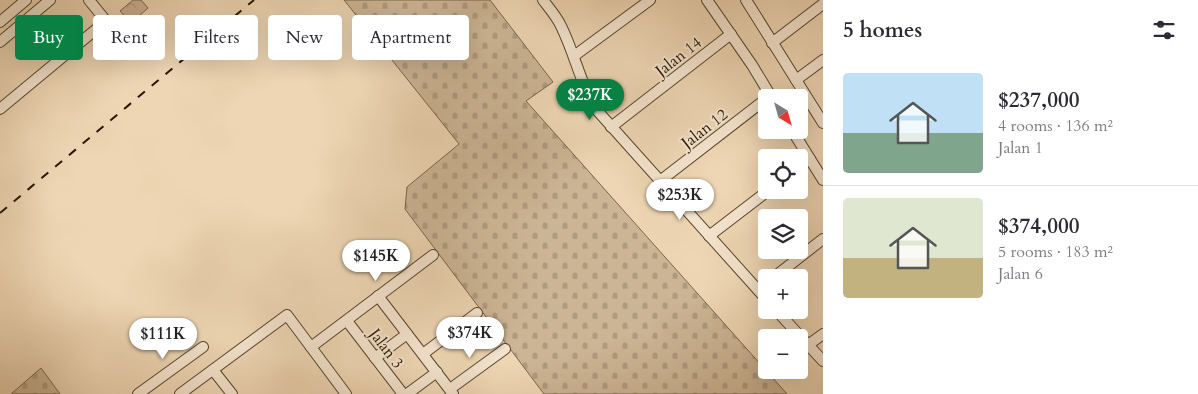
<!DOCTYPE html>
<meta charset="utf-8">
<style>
body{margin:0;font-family:Cardo,serif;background:#f7f7f7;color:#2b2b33;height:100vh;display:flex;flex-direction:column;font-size:19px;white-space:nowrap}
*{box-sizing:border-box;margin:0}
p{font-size:16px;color:#7c7c81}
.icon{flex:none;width:28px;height:28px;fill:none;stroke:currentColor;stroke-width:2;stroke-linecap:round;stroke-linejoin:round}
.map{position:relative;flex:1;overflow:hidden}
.panel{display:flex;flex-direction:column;background:#fff;width:375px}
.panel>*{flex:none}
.hud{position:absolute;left:15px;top:15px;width:475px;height:45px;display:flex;gap:10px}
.needle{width:32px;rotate:143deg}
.fabs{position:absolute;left:758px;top:89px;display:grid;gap:10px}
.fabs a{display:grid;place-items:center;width:50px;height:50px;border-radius:5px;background:#fff;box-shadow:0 5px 20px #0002;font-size:25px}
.price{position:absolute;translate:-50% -42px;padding:0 11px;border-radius:18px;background:#fff;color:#222;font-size:16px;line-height:32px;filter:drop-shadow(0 1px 2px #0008)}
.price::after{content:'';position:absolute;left:50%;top:30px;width:15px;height:11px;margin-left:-8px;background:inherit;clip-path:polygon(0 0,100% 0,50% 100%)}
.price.current{background:#0b8043;color:#fff}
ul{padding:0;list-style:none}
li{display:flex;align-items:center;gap:15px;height:125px;padding:0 20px}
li+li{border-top:1px solid #e1e1e2}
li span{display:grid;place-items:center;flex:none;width:140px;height:100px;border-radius:5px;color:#555}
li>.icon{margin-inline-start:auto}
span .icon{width:60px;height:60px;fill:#fffc;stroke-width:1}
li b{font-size:21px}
h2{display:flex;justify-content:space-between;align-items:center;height:60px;padding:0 20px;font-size:21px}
.chip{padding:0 18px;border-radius:5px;background:#fff;box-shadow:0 5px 20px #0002;font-size:18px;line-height:45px}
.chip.current{background:#0b8043;color:#fff}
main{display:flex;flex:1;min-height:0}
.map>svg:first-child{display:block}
.cemetery{fill:url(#cemetery-stones);stroke:#79654a}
.park{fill:url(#park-crowns);stroke:#79654a}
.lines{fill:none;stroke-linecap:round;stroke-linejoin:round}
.minor-casing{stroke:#58452d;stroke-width:12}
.minor{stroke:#f4e4ce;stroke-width:10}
.rail{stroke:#261500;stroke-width:2;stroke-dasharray:9 9;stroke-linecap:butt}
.labels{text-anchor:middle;stroke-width:4;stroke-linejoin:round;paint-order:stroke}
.street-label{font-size:16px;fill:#261500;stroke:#f4e4ce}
</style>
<main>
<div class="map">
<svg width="823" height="394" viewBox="0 0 823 394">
<defs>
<pattern id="cemetery-stones" width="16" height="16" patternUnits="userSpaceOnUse" patternTransform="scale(1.25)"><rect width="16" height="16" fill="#ccb595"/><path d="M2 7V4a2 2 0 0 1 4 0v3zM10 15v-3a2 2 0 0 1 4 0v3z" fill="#af9b7f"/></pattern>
<pattern id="park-crowns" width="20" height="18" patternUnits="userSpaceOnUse" patternTransform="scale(1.25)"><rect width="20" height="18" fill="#ccb595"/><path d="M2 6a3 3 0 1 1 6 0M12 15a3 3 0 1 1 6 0" fill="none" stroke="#af9b7f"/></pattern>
</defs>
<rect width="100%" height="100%" fill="#eed6b4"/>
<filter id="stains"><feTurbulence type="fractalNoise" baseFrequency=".004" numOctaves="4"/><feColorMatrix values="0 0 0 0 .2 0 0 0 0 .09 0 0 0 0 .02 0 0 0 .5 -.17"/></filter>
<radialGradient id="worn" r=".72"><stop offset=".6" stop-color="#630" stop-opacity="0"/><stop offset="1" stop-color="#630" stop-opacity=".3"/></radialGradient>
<g class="cemetery">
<polygon points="344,0 490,0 553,82 526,101 787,394 544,394 405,209 407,187 459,144"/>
<polygon points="41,368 60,394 11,394"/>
</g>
<polygon class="park" points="133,0 141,0 148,8 131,23 120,11"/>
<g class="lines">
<defs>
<g id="minor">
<path d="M543 0C549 8 557 17 561 26 574 52 580 81 594 107L766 299"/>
<polyline points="707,0 752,65 772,98"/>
<polyline points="746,0 823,123"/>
<polyline points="0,22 26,0"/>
<polyline points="0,42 50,0"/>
<polyline points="772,43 823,4"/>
<polyline points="574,56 650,0"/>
<polyline points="796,80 823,60"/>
<polyline points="0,109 106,21 89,0"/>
<polyline points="611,127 731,34"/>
<polyline points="792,130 823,180"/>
<polyline points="799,167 810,159"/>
<polyline points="660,181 766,99"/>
<polyline points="709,236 769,190"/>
<polyline points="773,278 823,239"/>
<polyline points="378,296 453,394"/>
<polyline points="776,310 823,361"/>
<polyline points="347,321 403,394"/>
<polyline points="808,345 823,334"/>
<polyline points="311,347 433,255"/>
<polyline points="423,354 477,313"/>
<polyline points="375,358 407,334"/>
<polyline points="213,370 232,394"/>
<polyline points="450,389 505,349"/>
<polyline points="138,394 203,347"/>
<polyline points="180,394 287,315 346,394"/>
<polyline points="407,394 437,372"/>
</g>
</defs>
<use href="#minor" class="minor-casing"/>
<use href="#minor" class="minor"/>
<polyline class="rail" points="0,213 254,0"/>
</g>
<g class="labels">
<g class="street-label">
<text transform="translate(678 56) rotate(-38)" y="6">Jalan 14</text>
<text transform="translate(704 128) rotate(-38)" y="6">Jalan 12</text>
<text transform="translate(387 348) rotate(53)" y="6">Jalan 3</text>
</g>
</g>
<rect width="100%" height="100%" filter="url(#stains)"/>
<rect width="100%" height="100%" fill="url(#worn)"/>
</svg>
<div class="fabs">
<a><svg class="needle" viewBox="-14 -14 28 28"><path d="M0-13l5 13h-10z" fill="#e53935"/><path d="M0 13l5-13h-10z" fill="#7c7c81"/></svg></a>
<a><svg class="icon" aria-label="locate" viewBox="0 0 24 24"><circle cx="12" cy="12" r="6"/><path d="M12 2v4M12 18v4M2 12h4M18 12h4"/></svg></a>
<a><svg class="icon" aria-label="layers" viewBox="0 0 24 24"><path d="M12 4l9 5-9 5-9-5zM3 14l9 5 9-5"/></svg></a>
<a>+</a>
<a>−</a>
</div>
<b class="price current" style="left:590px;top:121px">$237K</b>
<b class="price" style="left:680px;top:221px">$253K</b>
<b class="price" style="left:376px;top:282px">$145K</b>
<b class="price" style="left:470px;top:359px">$374K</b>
<b class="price" style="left:163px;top:360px">$111K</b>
<div class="hud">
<a class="chip current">Buy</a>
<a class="chip">Rent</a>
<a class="chip">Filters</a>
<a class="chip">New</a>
<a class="chip">Apartment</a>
</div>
</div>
<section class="panel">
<h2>5 homes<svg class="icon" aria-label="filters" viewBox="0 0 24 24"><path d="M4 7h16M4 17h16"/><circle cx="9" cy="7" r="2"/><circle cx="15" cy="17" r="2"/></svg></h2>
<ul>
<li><span style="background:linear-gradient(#bfe0f5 60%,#7fa58c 0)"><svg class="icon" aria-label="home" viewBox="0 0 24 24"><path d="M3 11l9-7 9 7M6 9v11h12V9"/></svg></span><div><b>$237,000</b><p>4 rooms · 136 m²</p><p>Jalan 1</p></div></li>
<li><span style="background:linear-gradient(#dfe7d0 60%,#c2b280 0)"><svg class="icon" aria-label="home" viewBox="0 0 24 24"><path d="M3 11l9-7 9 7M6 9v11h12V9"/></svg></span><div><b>$374,000</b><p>5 rooms · 183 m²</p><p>Jalan 6</p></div></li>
</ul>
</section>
</main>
